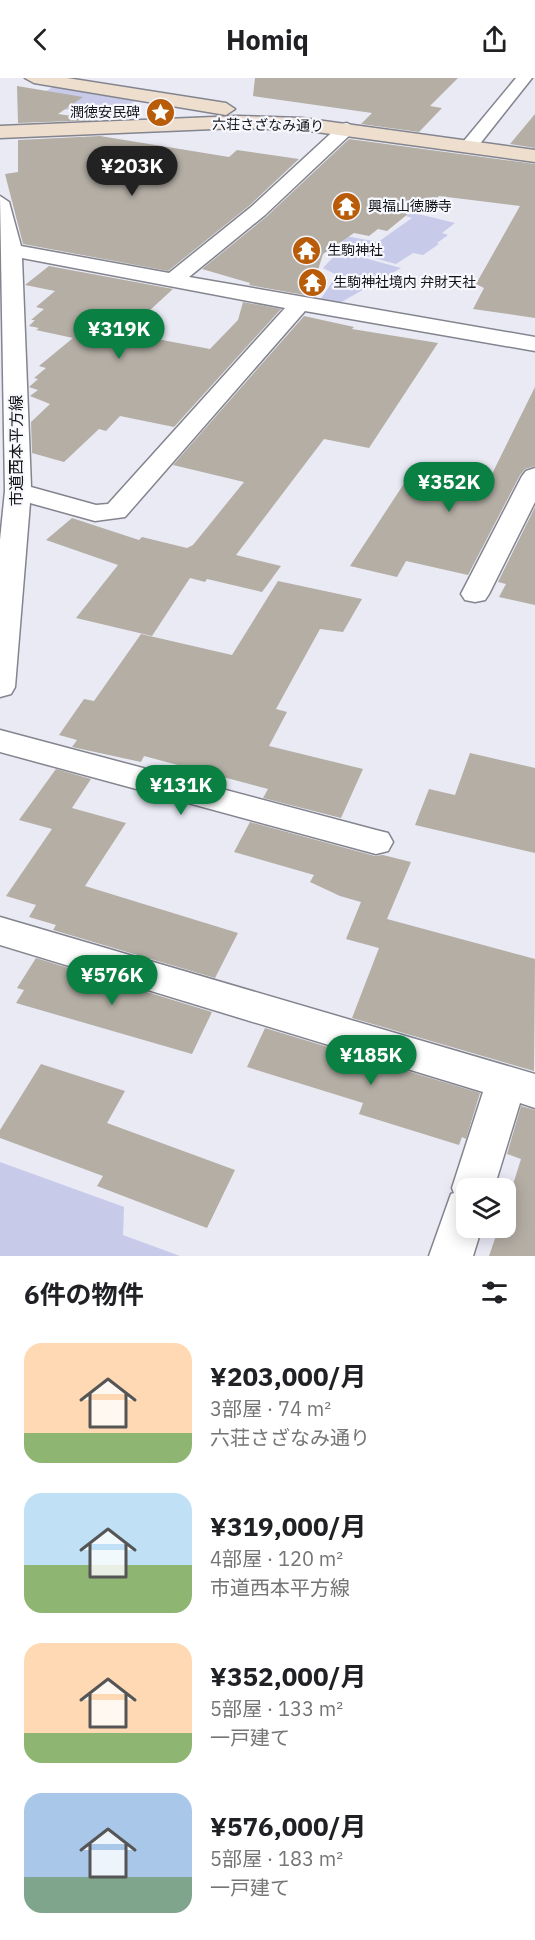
<!DOCTYPE html>
<html lang="ja">
<meta charset="utf-8">
<style>
body{margin:0;font-family:"IBM Plex Sans","Noto Sans JP",sans-serif;background:#f2f2f2;color:#202124;height:100vh;display:flex;flex-direction:column;font-size:22px;white-space:nowrap}
*{box-sizing:border-box;margin:0}
p{font-size:20px;color:#757577}
.icon{flex:none;width:33px;height:33px;fill:none;stroke:currentColor;stroke-width:2;stroke-linecap:round;stroke-linejoin:round}
.map{position:relative;height:1178px;overflow:hidden}
.side{display:flex;flex-direction:column;background:#fff;flex:1}
.side>*{flex:none}
.fabs{position:absolute;left:456px;top:1100px;display:grid;gap:12px}
.fabs a{display:grid;place-items:center;width:60px;height:60px;border-radius:12px;background:#fff;box-shadow:0 3px 15px #0003;font-size:30px}
.price{position:absolute;translate:-50% -51px;padding:0 14px;border-radius:21px;background:#0b8043;color:#fff;font-size:20px;line-height:39px;filter:drop-shadow(0 2px 3px #0008)}
.price::after{content:'';position:absolute;left:50%;top:36px;width:18px;height:14px;margin-left:-9px;background:inherit;clip-path:polygon(0 0,100% 0,50% 100%)}
.price.selected{background:#222;color:#fff}
ul{padding:0;list-style:none}
li{display:flex;align-items:center;gap:18px;height:150px;padding:0 24px}
li span{display:grid;place-items:center;flex:none;width:168px;height:120px;border-radius:18px;color:#555}
li>.icon{margin-inline-start:auto}
span .icon{width:72px;height:72px;fill:#fffc;stroke-width:1}
li b{font-size:26px}
h2{display:flex;justify-content:space-between;align-items:center;height:72px;padding:0 24px;font-size:26px}
header{display:flex;justify-content:space-between;align-items:center;height:78px;padding:0 24px;background:#fff;font-size:27px;font-weight:700}
.map>svg:first-child{display:block}
.green{fill:#c8caea}
.building{fill:#b4aea5}
.lines{fill:none;stroke-linecap:round;stroke-linejoin:round}
.street-casing{stroke:#83848e;stroke-width:3}
.secondary-casing{stroke:#83848e;stroke-width:3}
.street{fill:#fff;fill-rule:evenodd}
.secondary{fill:#eedece;fill-rule:evenodd}
.labels{text-anchor:middle;stroke-width:4.5;stroke-linejoin:round;paint-order:stroke}
.far-poi-label{font-size:14px;fill:#121316;stroke:#f7f7fe;text-anchor:start}
.far-street-label{font-size:14px;fill:#121316;stroke:#f7f7fe}
.street-label{font-size:16px;fill:#121316;stroke:#f7f7fe}
</style>
<header><svg class="icon" aria-label="back" viewBox="0 0 24 24"><path d="M15 5l-7 7 7 7"/></svg>Homiq<svg class="icon" aria-label="share" viewBox="0 0 24 24"><path d="M12 15V3M7 8l5-5 5 5M5 13v7h14v-7"/></svg></header>
<div class="map">
<svg width="535" height="1178" viewBox="0 0 535 1178">
<rect width="100%" height="100%" fill="#e9eaf4"/>
<g class="green">
<polygon points="53,9 135,23 110,39 26,25"/>
<polygon points="410,134 455,145 442,155 448,157 437,165 439,166 423,177 413,175 396,186 356,175 359,173 347,169 351,166 339,163 346,158 378,164 412,140 406,138"/>
<polygon points="339,173 401,190 338,226 320,222 337,197 323,190"/>
<polygon points="0,1084 124,1129 123,1157 180,1178 0,1178"/>
</g>
<g class="building">
<polygon points="255,0 458,0 430,28 442,30 419,54 361,46 372,35 253,18"/>
<polygon points="17,8 83,19 58,36 100,42 18,45"/>
<polygon points="535,36 535,70 510,66"/>
<polygon points="100,58 229,79 237,72 299,81 250,127 168,193 23,166 5,96 18,94 18,62"/>
<polygon points="349,61 535,86 535,240 473,231 484,210 476,206 520,128 439,118 423,133 414,131 387,153 378,151 369,158 354,155 323,176 310,218 249,207 250,205 202,191 266,139"/>
<polygon points="49,188 173,211 125,255 210,271 238,242 243,224 281,231 174,349 120,338 106,353 99,351 64,384 32,375 31,344 50,326 30,318 38,312 29,309 38,301 34,300 46,290 39,288 73,260 36,252 39,250 29,248 35,242 31,242 44,231 36,229 55,213 25,207"/>
<polygon points="304,238 354,249 352,251 438,265 369,370 324,361 236,477 281,488 262,514 207,501 205,504 190,500 152,558 76,540 118,487 46,462 72,440 139,462 142,459 187,470 193,467 244,404 173,387"/>
<polygon points="535,309 535,388 525,391 520,397 468,497 406,483 397,499 350,488 409,398 459,409 468,395 490,400"/>
<polygon points="535,429 535,527 499,519 506,506 498,504"/>
<polygon points="278,503 362,521 343,554 320,551 276,631 287,634 269,668 363,691 341,740 263,720 268,711 144,678 141,684 72,669 77,662 59,657 84,621 94,623 141,556 232,577"/>
<polygon points="470,675 535,690 535,775 415,747 429,711 455,717"/>
<polygon points="56,691 91,701 72,730 126,745 85,808 238,855 215,900 53,852 56,847 29,839 36,827 6,818 52,751 19,742"/>
<polygon points="250,744 375,778 383,777 411,784 387,841 535,881 534,993 352,940 379,870 346,861 361,824 340,818 310,804 314,797 234,774"/>
<polygon points="36,880 212,934 192,976 16,925 24,912 17,910"/>
<polygon points="265,950 480,1015 466,1061 462,1059 459,1067 359,1036 363,1025 247,989"/>
<polygon points="41,986 125,1013 107,1045 235,1092 207,1150 97,1108 103,1098 0,1060 0,1052"/>
<polygon points="521,1028 535,1032 535,1178 489,1178 499,1149 506,1149 506,1129 521,1081 507,1076"/>
</g>
<g class="lines">
<defs>
<g id="street">
<polygon points="516,0 532,0 475,72 463,72 460,68 463,64"/>
<path d="M347 45 356 50 353 54 265 137 189 199 535 259V273L305 233 125 439 95 443 30 425 15 609 11 616 0 619V462L5 413 0 118 9 124 21 168 169 195 251 129 341 46ZM22 180 285 230 108 426 96 427 31 409Z"/>
<polygon points="535,390 535,424 489,516 485,522 475,524 465,522 461,516 522,398 526,393"/>
<polygon points="0,652 376,752 388,755 393,764 388,773 376,776 0,674"/>
<polygon points="0,839 535,996 535,1030 520,1025 494,1110 466,1110 466,1149 482,1149 473,1178 429,1178 451,1116 454,1115 452,1110 483,1014 0,867"/>
</g>
<g id="secondary">
<polygon points="25,0 67,0 226,25 235,31 226,37 34,5"/>
<polygon points="237,38 302,40 535,72 535,84 302,52 237,50 0,60 0,48"/>
</g>
</defs>
<use href="#street" class="street-casing"/>
<use href="#secondary" class="secondary-casing"/>
<use href="#street" class="street"/>
<use href="#secondary" class="secondary"/>
</g>
<defs>
<symbol id="sight-disc" viewBox="-11 -11 22 22"><circle r="9.5" fill="#b95c09" stroke="#f7f7fe"/><path d="M0-6L1.8-2.2L6-1.7L2.9 1.2L3.7 5.4L0 3.3L-3.7 5.4L-2.9 1.2L-6-1.7L-1.8-2.2Z" fill="#fff"/></symbol>
<symbol id="temple-disc" viewBox="-11 -11 22 22"><circle r="9.5" fill="#b95c09" stroke="#f7f7fe"/><path d="M0-6L5-2H3V0L6.5 2.5H4V6H1.5V3h-3V6H-4V2.5H-6.5L-3 0V-2H-5Z" fill="#fff"/></symbol>
</defs>
<g fill-rule="evenodd">
<use href="#sight-disc" x="144" y="18" width="33" height="33"/>
<use href="#temple-disc" x="330" y="112" width="33" height="33"/>
<use href="#temple-disc" x="290" y="156" width="33" height="33"/>
<use href="#temple-disc" x="296" y="188" width="33" height="33"/>
</g>
<g class="labels">
<g class="far-poi-label">
<text x="140" y="39" text-anchor="end">潤徳安民碑</text>
<text x="368" y="133">興福山徳勝寺</text>
<text x="327" y="177">生駒神社</text>
<text x="333" y="209">生駒神社境内 弁財天社</text>
</g>
<g class="far-street-label">
<text transform="translate(268 47) rotate(1)" y="5">六荘さざなみ通り</text>
</g>
<g class="street-label">
<text transform="translate(16 373) rotate(-90)" y="6">市道西本平方線</text>
</g>
</g>
</svg>
<div class="fabs">
<a><svg class="icon" aria-label="layers" viewBox="0 0 24 24"><path d="M12 4l9 5-9 5-9-5zM3 14l9 5 9-5"/></svg></a>
</div>
<b class="price selected" style="left:132px;top:119px">¥203K</b>
<b class="price" style="left:119px;top:282px">¥319K</b>
<b class="price" style="left:449px;top:435px">¥352K</b>
<b class="price" style="left:181px;top:738px">¥131K</b>
<b class="price" style="left:112px;top:928px">¥576K</b>
<b class="price" style="left:371px;top:1008px">¥185K</b>
</div>
<section class="side">
<h2>6件の物件<svg class="icon" aria-label="filters" viewBox="0 0 24 24"><path d="M4 7h16M4 17h16"/><circle cx="9" cy="7" r="2"/><circle cx="15" cy="17" r="2"/></svg></h2>
<ul>
<li><span style="background:linear-gradient(#ffd9b3 75%,#8fb573 0)"><svg class="icon" aria-label="home" viewBox="0 0 24 24"><path d="M3 11l9-7 9 7M6 9v11h12V9"/></svg></span><div><b>¥203,000/月</b><p>3部屋 · 74 m²</p><p>六荘さざなみ通り</p></div></li>
<li><span style="background:linear-gradient(#bfe0f5 60%,#8fb573 0)"><svg class="icon" aria-label="home" viewBox="0 0 24 24"><path d="M3 11l9-7 9 7M6 9v11h12V9"/></svg></span><div><b>¥319,000/月</b><p>4部屋 · 120 m²</p><p>市道西本平方線</p></div></li>
<li><span style="background:linear-gradient(#ffd9b3 75%,#8fb573 0)"><svg class="icon" aria-label="home" viewBox="0 0 24 24"><path d="M3 11l9-7 9 7M6 9v11h12V9"/></svg></span><div><b>¥352,000/月</b><p>5部屋 · 133 m²</p><p>一戸建て</p></div></li>
<li><span style="background:linear-gradient(#a9c7e8 70%,#7fa58c 0)"><svg class="icon" aria-label="home" viewBox="0 0 24 24"><path d="M3 11l9-7 9 7M6 9v11h12V9"/></svg></span><div><b>¥576,000/月</b><p>5部屋 · 183 m²</p><p>一戸建て</p></div></li>
</ul>
</section>
